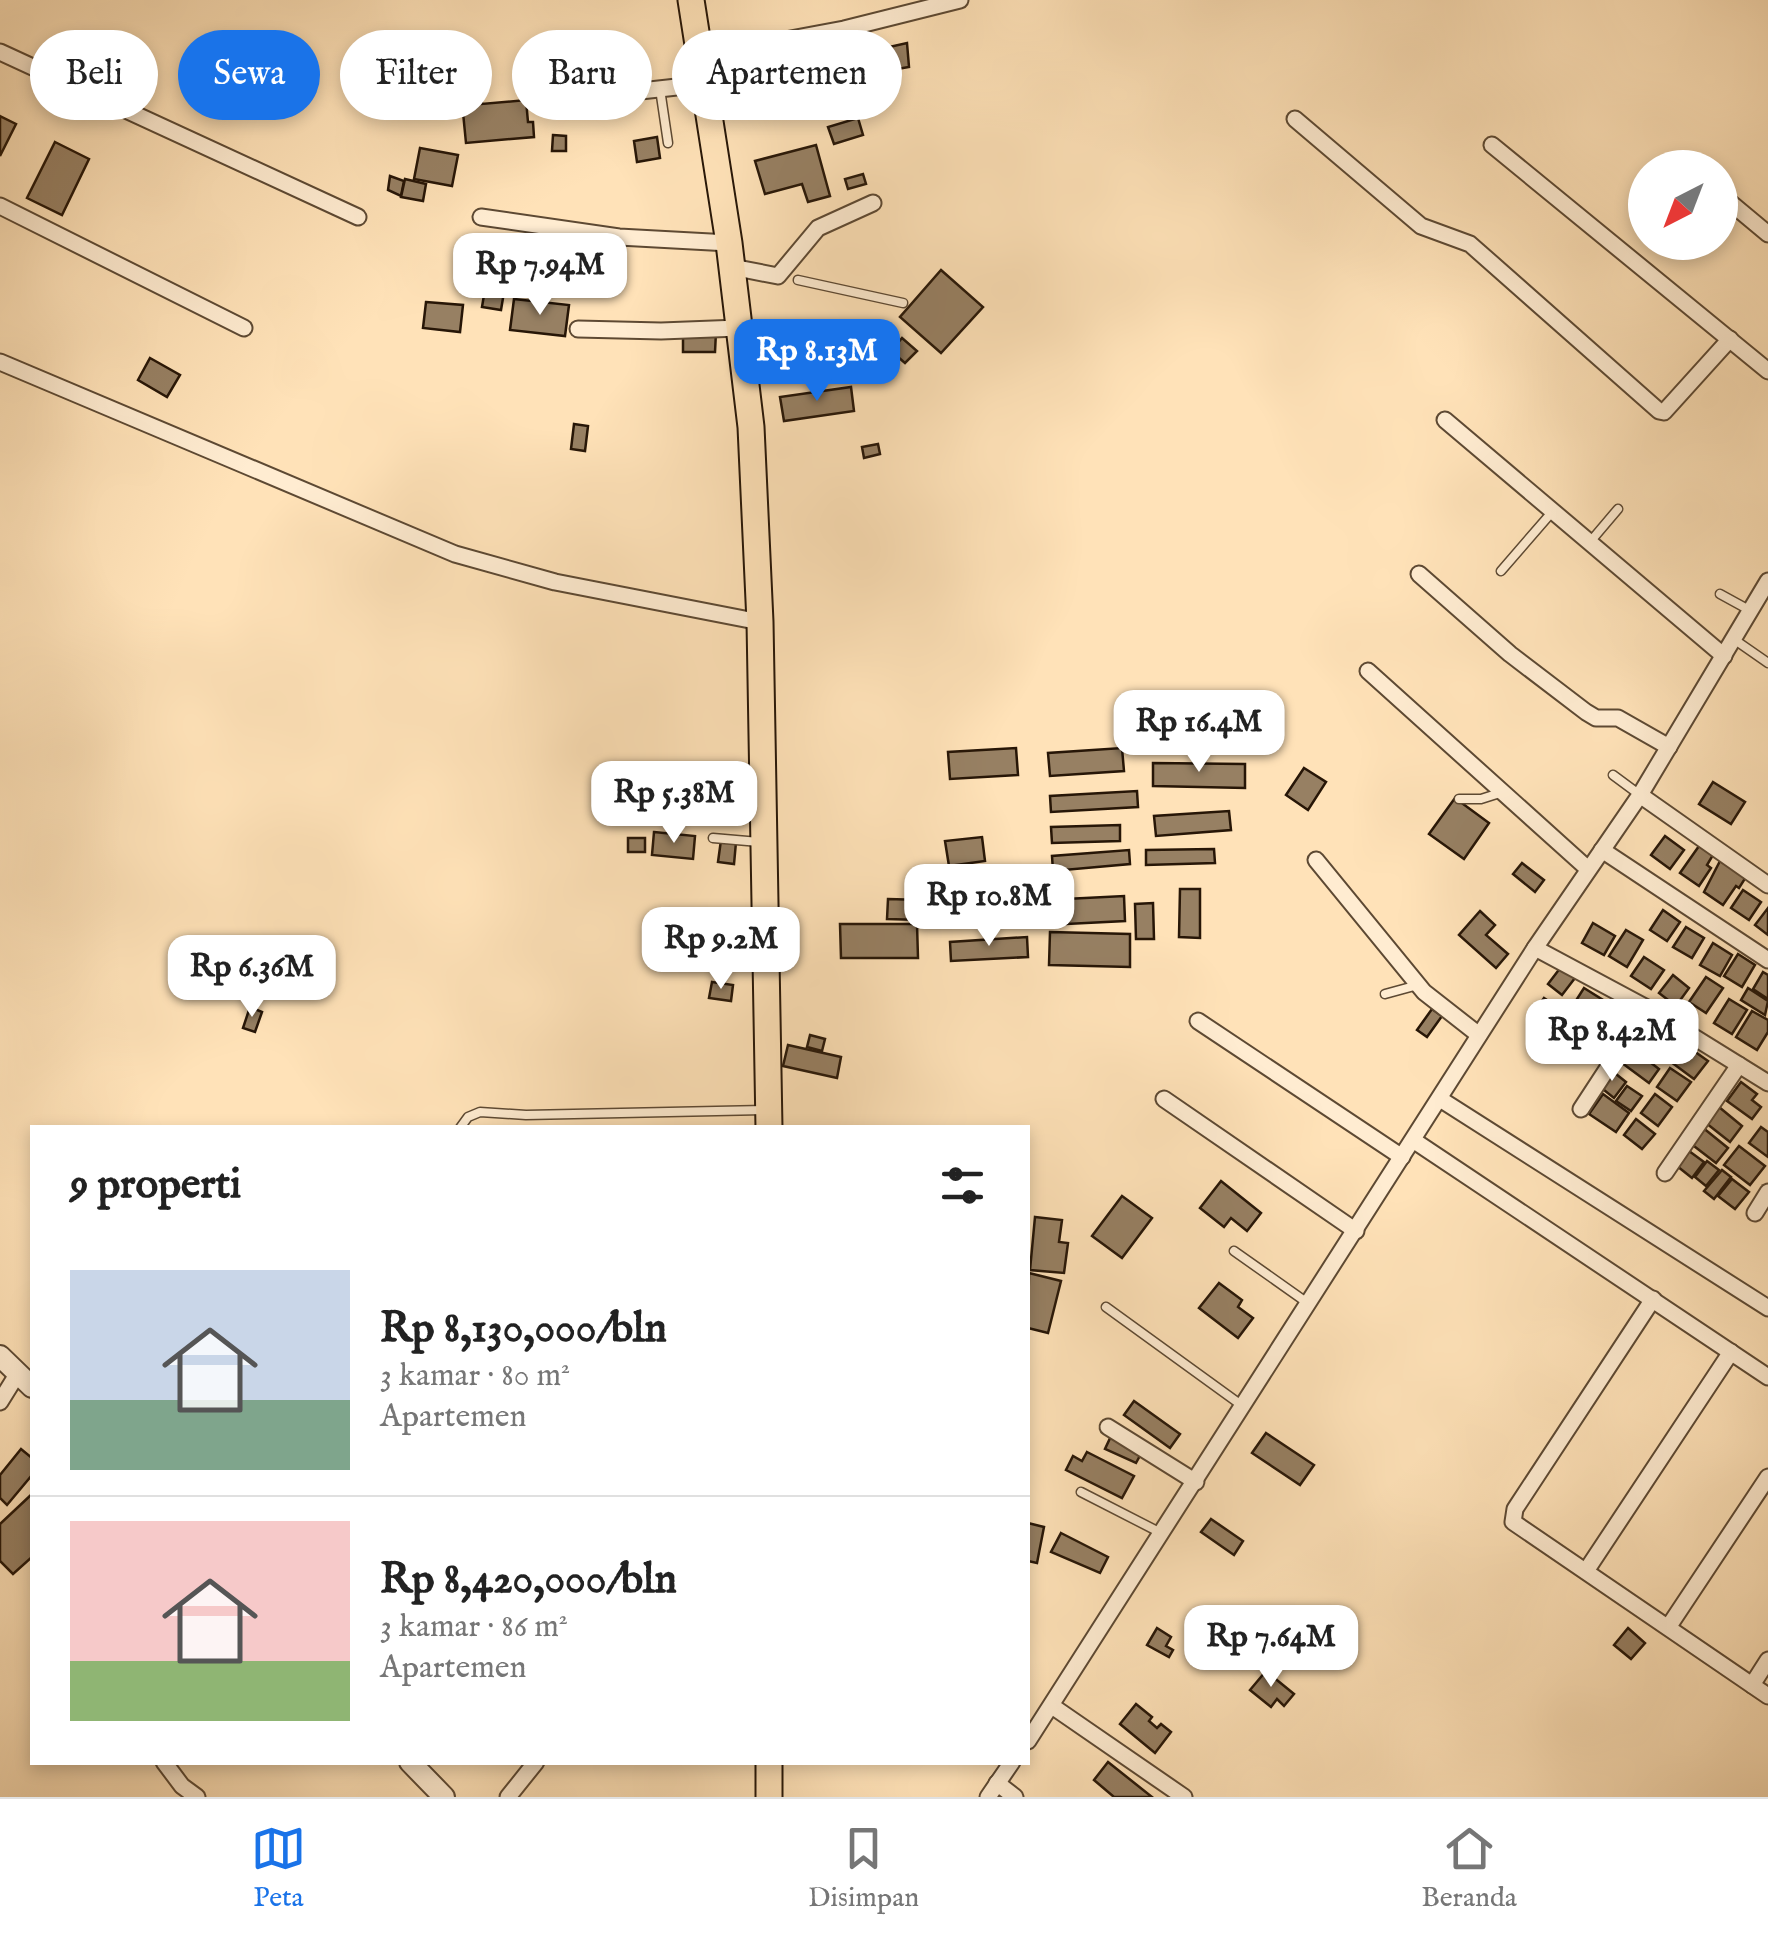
<!DOCTYPE html>
<html lang="id">
<meta charset="utf-8">
<style>
body{margin:0;font-family:"IM FELL English",serif;background:#f2f2f2;color:#222;height:100vh;display:flex;flex-direction:column;font-size:38px;white-space:nowrap}
*{box-sizing:border-box;margin:0}
p{font-size:32px;color:#767676}
.icon{flex:none;width:55px;height:55px;fill:none;stroke:currentColor;stroke-width:2;stroke-linecap:round;stroke-linejoin:round}
.map{position:relative;flex:1;overflow:hidden}
.panel{position:absolute;left:30px;top:1125px;width:1000px;height:640px;display:flex;flex-direction:column;background:#fff;border-radius:0px;box-shadow:0 5px 15px #0003}
.panel>*{flex:none}
.top-card{position:absolute;left:30px;top:30px;width:1000px;height:90px;display:flex;gap:20px}
.needle{width:65px;rotate:222deg}
.fabs{position:absolute;left:1628px;top:150px;display:grid;gap:20px}
.fabs a{display:grid;place-items:center;width:110px;height:110px;border-radius:50%;background:#fff;box-shadow:0 5px 15px #0003;font-size:50px}
.price{position:absolute;translate:-50% -85px;padding:0 22px;border-radius:20px;background:#fff;color:#222;font-size:32px;line-height:65px;filter:drop-shadow(0 2px 5px #0008)}
.price::after{content:'';position:absolute;left:50%;top:60px;width:30px;height:22px;margin-left:-15px;background:inherit;clip-path:polygon(0 0,100% 0,50% 100%)}
.price.on{background:#1a73e8;color:#fff}
ul{padding:0;list-style:none}
li{display:flex;align-items:center;gap:30px;height:250px;padding:0 40px}
li+li{border-top:2px solid #e0e0e0}
li span{display:grid;place-items:center;flex:none;width:280px;height:200px;border-radius:0px;color:#555}
li>.icon{margin-inline-start:auto}
span .icon{width:120px;height:120px;fill:#fffc;stroke-width:1}
li b{font-size:42px}
h2{display:flex;justify-content:space-between;align-items:center;height:120px;padding:0 40px;font-size:42px}
.chip{padding:0 35px;border-radius:45px;background:#fff;box-shadow:0 5px 15px #0003;font-size:35px;line-height:90px}
.chip.on{background:#1a73e8;color:#fff}
.tabs{display:flex;justify-content:space-around;align-items:center;height:140px;border-top:2px solid #e0e0e0;background:#fff;font-size:28px;color:#767676}
.tabs a{display:grid;justify-items:center;gap:5px}
.tabs .on{color:#1a73e8}
.map>svg:first-child{display:block}
.building{fill:#978063;stroke:#271607;stroke-width:2.5}
.lines{fill:none;stroke-linecap:round;stroke-linejoin:round}
.service-casing{stroke:#5d4933;stroke-width:11}
.minor-casing{stroke:#5d4933;stroke-width:19}
.tertiary-casing{stroke:#5d4933;stroke-width:24}
.primary-casing{stroke:#271607;stroke-width:29}
.service{stroke:#ffecd1;stroke-width:8}
.minor{stroke:#ffecd1;stroke-width:15}
.tertiary{stroke:#ffecd1;stroke-width:20}
.primary{stroke:#ffe2b8;stroke-width:25}
</style>
<div class="map">
<svg width="1768" height="1797" viewBox="0 0 1768 1797">
<rect width="100%" height="100%" fill="#ffe2b8"/>
<filter id="stains"><feTurbulence type="fractalNoise" baseFrequency=".002" numOctaves="4"/><feColorMatrix values="0 0 0 0 .2 0 0 0 0 .09 0 0 0 0 .02 0 0 0 .5 -.17"/></filter>
<radialGradient id="worn" r=".72"><stop offset=".6" stop-color="#630" stop-opacity="0"/><stop offset="1" stop-color="#630" stop-opacity=".3"/></radialGradient>
<g class="building">
<polygon points="907,43 909,67 897,69 896,64 880,68 876,50"/>
<polygon points="853,58 862,88 815,101 806,72"/>
<polygon points="481,91 482,104 526,100 528,122 533,122 534,137 466,143 461,92"/>
<polygon points="0,116 16,124 0,156"/>
<polygon points="858,118 863,135 834,144 828,127"/>
<polygon points="553,135 566,136 566,151 552,151"/>
<polygon points="657,137 660,158 637,162 634,141"/>
<polygon points="55,142 89,159 62,215 27,198"/>
<polygon points="816,145 830,196 808,202 802,184 765,194 755,161"/>
<polygon points="420,148 458,155 452,186 414,179"/>
<polygon points="863,174 866,184 848,189 845,179"/>
<polygon points="390,176 404,181 401,196 388,190"/>
<polygon points="405,179 426,184 423,201 401,197"/>
<polygon points="941,270 983,307 941,353 900,317"/>
<polygon points="485,289 504,292 501,310 482,307"/>
<polygon points="514,299 569,305 565,336 510,330"/>
<polygon points="426,302 463,305 460,332 423,328"/>
<polygon points="683,331 716,332 715,352 683,352"/>
<polygon points="902,338 917,351 905,363 891,351"/>
<polygon points="150,358 180,375 167,397 138,380"/>
<polygon points="851,387 854,411 784,421 780,397"/>
<polygon points="574,424 588,426 585,451 571,449"/>
<polygon points="878,444 880,454 864,458 862,447"/>
<polygon points="1016,748 1018,775 950,779 948,752"/>
<polygon points="1122,748 1124,771 1050,776 1048,753"/>
<polygon points="1153,763 1245,764 1245,788 1153,786"/>
<polygon points="1304,768 1326,782 1308,810 1286,795"/>
<polygon points="1713,782 1745,802 1731,824 1699,804"/>
<polygon points="1137,791 1138,807 1051,812 1050,796"/>
<polygon points="1455,798 1489,823 1464,859 1429,834"/>
<polygon points="1229,811 1231,830 1156,836 1154,816"/>
<polygon points="1120,825 1120,841 1052,843 1051,827"/>
<polygon points="654,832 695,836 693,859 652,855"/>
<polygon points="1665,836 1684,850 1670,869 1651,855"/>
<polygon points="982,837 985,861 949,866 945,841"/>
<rect x="628" y="838" width="17" height="14"/>
<polygon points="721,840 736,842 734,864 718,862"/>
<polygon points="1699,846 1713,855 1707,865 1711,868 1699,886 1680,873"/>
<polygon points="1214,849 1215,863 1146,865 1146,850"/>
<polygon points="1129,850 1130,864 1053,871 1052,856"/>
<polygon points="1720,861 1746,877 1739,888 1736,886 1723,905 1704,892"/>
<polygon points="1522,863 1544,880 1535,892 1513,874"/>
<polygon points="1180,889 1200,889 1200,938 1179,937"/>
<polygon points="1743,890 1761,902 1749,920 1731,908"/>
<polygon points="1024,893 1026,919 965,922 964,895"/>
<polygon points="1124,896 1125,921 1047,925 1046,900"/>
<polygon points="888,899 921,900 921,920 887,919"/>
<polygon points="1153,903 1154,939 1136,939 1135,904"/>
<polygon points="1768,908 1768,935 1755,925"/>
<polygon points="1663,910 1680,922 1667,941 1650,930"/>
<polygon points="1480,911 1495,925 1486,935 1508,954 1496,968 1459,935"/>
<polygon points="1593,923 1615,936 1604,955 1582,943"/>
<polygon points="840,924 917,924 918,958 841,958"/>
<polygon points="1686,927 1704,938 1692,958 1673,947"/>
<polygon points="1626,930 1643,940 1627,967 1609,956"/>
<polygon points="1050,932 1130,934 1130,967 1049,965"/>
<rect x="719" y="933" width="17" height="11"/>
<polygon points="1027,937 1028,957 951,961 950,942"/>
<polygon points="1713,943 1732,955 1720,976 1700,965"/>
<polygon points="1738,954 1755,965 1742,987 1724,976"/>
<polygon points="1644,957 1664,970 1651,989 1631,976"/>
<polygon points="1561,967 1575,978 1562,995 1548,984"/>
<polygon points="1763,972 1768,975 1768,999 1753,989"/>
<polygon points="1673,975 1689,988 1676,1006 1659,993"/>
<polygon points="1706,977 1723,988 1706,1013 1689,1002"/>
<polygon points="712,982 733,985 731,1001 709,998"/>
<polygon points="1584,988 1611,1005 1602,1019 1575,1002"/>
<polygon points="1748,988 1768,1001 1765,1015 1741,1000"/>
<polygon points="1544,998 1562,1010 1553,1025 1534,1012"/>
<polygon points="1729,999 1747,1010 1732,1034 1714,1023"/>
<polygon points="250,1007 262,1012 255,1032 243,1028"/>
<polygon points="1572,1007 1581,1013 1569,1031 1559,1024"/>
<polygon points="1432,1009 1442,1016 1427,1037 1417,1030"/>
<polygon points="1752,1011 1768,1020 1768,1032 1757,1050 1736,1037"/>
<polygon points="1583,1014 1598,1026 1588,1041 1572,1029"/>
<polygon points="1651,1026 1663,1036 1650,1052 1638,1043"/>
<polygon points="810,1035 825,1039 822,1051 807,1047"/>
<polygon points="1684,1044 1708,1061 1694,1079 1671,1062"/>
<polygon points="788,1045 841,1057 837,1078 783,1066"/>
<polygon points="1633,1049 1659,1069 1649,1083 1622,1063"/>
<polygon points="1670,1068 1691,1082 1677,1101 1657,1087"/>
<polygon points="1611,1070 1626,1082 1614,1098 1599,1086"/>
<polygon points="1741,1082 1757,1094 1752,1100 1761,1107 1752,1119 1727,1101"/>
<polygon points="1627,1086 1642,1096 1631,1111 1616,1101"/>
<polygon points="1603,1094 1629,1113 1616,1132 1589,1114"/>
<polygon points="1655,1094 1672,1107 1658,1126 1641,1113"/>
<polygon points="1719,1107 1742,1126 1730,1142 1706,1123"/>
<polygon points="1636,1119 1655,1134 1642,1149 1624,1135"/>
<polygon points="1702,1127 1728,1148 1716,1163 1690,1143"/>
<polygon points="1761,1127 1768,1132 1768,1157 1749,1143"/>
<polygon points="1739,1146 1765,1166 1750,1185 1724,1165"/>
<polygon points="1689,1151 1704,1162 1692,1178 1677,1166"/>
<polygon points="1707,1161 1719,1170 1706,1186 1695,1177"/>
<polygon points="1722,1170 1731,1177 1714,1199 1704,1191"/>
<polygon points="1732,1179 1749,1192 1735,1209 1718,1196"/>
<polygon points="1221,1181 1261,1213 1247,1231 1231,1218 1224,1227 1200,1208"/>
<polygon points="1122,1196 1152,1218 1122,1258 1092,1236"/>
<polygon points="1035,1217 1062,1220 1059,1242 1068,1243 1064,1273 1030,1270"/>
<polygon points="1029,1273 1061,1281 1048,1333 1028,1328"/>
<polygon points="1219,1283 1242,1300 1238,1307 1253,1318 1238,1338 1199,1308"/>
<polygon points="1134,1401 1180,1434 1170,1448 1124,1415"/>
<polygon points="1266,1433 1314,1465 1300,1485 1252,1453"/>
<polygon points="1112,1434 1143,1450 1136,1463 1105,1449"/>
<polygon points="21,1449 32,1458 32,1475 7,1505 0,1498 0,1475"/>
<polygon points="1087,1452 1134,1476 1122,1498 1066,1470 1073,1456 1082,1461"/>
<polygon points="32,1494 32,1557 13,1574 0,1561 0,1524"/>
<polygon points="1211,1519 1243,1541 1234,1555 1201,1532"/>
<polygon points="1028,1523 1044,1527 1037,1563 1028,1561"/>
<polygon points="1061,1533 1108,1557 1100,1573 1051,1552"/>
<polygon points="1157,1628 1171,1637 1166,1646 1173,1650 1169,1657 1147,1645"/>
<polygon points="1628,1628 1645,1643 1631,1659 1614,1645"/>
<polygon points="1266,1671 1294,1694 1284,1706 1277,1699 1271,1707 1250,1690"/>
<polygon points="1136,1704 1152,1717 1149,1721 1157,1728 1161,1724 1171,1732 1155,1753 1120,1724"/>
<polygon points="1108,1762 1152,1797 1114,1797 1094,1780"/>
</g>
<g class="lines">
<defs>
<g id="service">
<polyline points="660,89 668,143"/>
<polyline points="798,280 903,303"/>
<polyline points="1590,542 1618,509"/>
<polyline points="1501,571 1553,511"/>
<polyline points="1720,594 1751,611"/>
<polyline points="1735,640 1768,663"/>
<polyline points="1613,775 1640,795"/>
<polyline points="1459,799 1481,799 1503,792"/>
<polyline points="713,838 759,842"/>
<polyline points="1385,994 1418,985"/>
<polyline points="460,1128 468,1117 480,1112 526,1115 764,1110"/>
<polyline points="1234,1251 1309,1304"/>
<polyline points="1106,1307 1244,1407"/>
<polyline points="1081,1492 1163,1534"/>
</g>
<g id="minor">
<polyline points="0,52 358,217"/>
<polyline points="701,56 844,29 960,0"/>
<polyline points="568,99 704,84"/>
<polyline points="1295,119 1421,226 1470,244 1659,411 1664,412 1730,339"/>
<polyline points="1492,145 1768,371"/>
<polyline points="1720,194 1768,234"/>
<polyline points="0,206 244,328"/>
<polyline points="481,217 619,237 729,243"/>
<polyline points="732,267 778,276 818,228 873,203"/>
<polyline points="578,329 661,331 739,328"/>
<polyline points="0,362 455,554 555,582 760,622"/>
<polyline points="1445,420 1724,656"/>
<polyline points="1419,574 1510,654 1586,712 1596,718 1618,718 1669,747"/>
<polyline points="1368,671 1588,869"/>
<polyline points="1640,795 1768,885"/>
<polyline points="1602,850 1768,960"/>
<polyline points="1316,860 1424,992 1479,1035"/>
<polyline points="1535,948 1647,1008 1768,1083"/>
<polyline points="1198,1021 1402,1157"/>
<polyline points="1164,1099 1356,1231"/>
<polyline points="1440,1099 1768,1308"/>
<polyline points="1581,1109 1647,1008"/>
<polyline points="1413,1140 1768,1377"/>
<polyline points="1665,1173 1739,1065"/>
<polyline points="1755,1213 1768,1192"/>
<polyline points="1653,1299 1515,1509 1513,1522 1768,1696"/>
<polyline points="0,1402 18,1373"/>
<polyline points="1108,1427 1196,1482"/>
<polyline points="1586,1571 1731,1352"/>
<polyline points="1669,1626 1768,1477"/>
<polyline points="1752,1685 1768,1660"/>
<polyline points="1052,1706 1184,1797"/>
<polyline points="1028,1741 1535,948 1640,795 1768,581"/>
<polyline points="164,1762 182,1786 197,1797"/>
<polyline points="997,1783 1015,1797"/>
<polyline points="508,1797 536,1762"/>
<polyline points="988,1797 1012,1762"/>
</g>
<g id="tertiary">
<polyline points="0,1356 32,1387"/>
<polyline points="410,1762 444,1797"/>
</g>
<g id="primary">
<polyline points="691,0 729,243 751,427 760,622 769,1128"/>
<polyline points="769,1797 769,1762"/>
</g>
</defs>
<use href="#service" class="service-casing"/>
<use href="#minor" class="minor-casing"/>
<use href="#tertiary" class="tertiary-casing"/>
<use href="#primary" class="primary-casing"/>
<use href="#service" class="service"/>
<use href="#minor" class="minor"/>
<use href="#tertiary" class="tertiary"/>
<use href="#primary" class="primary"/>
</g>
<rect width="100%" height="100%" filter="url(#stains)"/>
<rect width="100%" height="100%" fill="url(#worn)"/>
</svg>
<div class="fabs">
<a><svg class="needle" viewBox="-14 -14 28 28"><path d="M0-13l5 13h-10z" fill="#e53935"/><path d="M0 13l5-13h-10z" fill="#767676"/></svg></a>
</div>
<b class="price" style="left:540px;top:318px">Rp 7.94M</b>
<b class="price on" style="left:817px;top:404px">Rp 8.13M</b>
<b class="price" style="left:1199px;top:775px">Rp 16.4M</b>
<b class="price" style="left:674px;top:846px">Rp 5.38M</b>
<b class="price" style="left:989px;top:949px">Rp 10.8M</b>
<b class="price" style="left:721px;top:992px">Rp 9.2M</b>
<b class="price" style="left:252px;top:1020px">Rp 6.36M</b>
<b class="price" style="left:1612px;top:1084px">Rp 8.42M</b>
<b class="price" style="left:1271px;top:1690px">Rp 7.64M</b>
<div class="top-card">
<a class="chip">Beli</a>
<a class="chip on">Sewa</a>
<a class="chip">Filter</a>
<a class="chip">Baru</a>
<a class="chip">Apartemen</a>
</div>
<section class="panel">
<h2>9 properti<svg class="icon" aria-label="filters" viewBox="0 0 24 24"><path d="M4 7h16M4 17h16"/><circle cx="9" cy="7" r="2"/><circle cx="15" cy="17" r="2"/></svg></h2>
<ul>
<li><span style="background:linear-gradient(#c9d6e8 65%,#7fa58c 0)"><svg class="icon" aria-label="home" viewBox="0 0 24 24"><path d="M3 11l9-7 9 7M6 9v11h12V9"/></svg></span><div><b>Rp 8,130,000/bln</b><p>3 kamar · 80 m²</p><p>Apartemen</p></div></li>
<li><span style="background:linear-gradient(#f6c9c9 70%,#8fb573 0)"><svg class="icon" aria-label="home" viewBox="0 0 24 24"><path d="M3 11l9-7 9 7M6 9v11h12V9"/></svg></span><div><b>Rp 8,420,000/bln</b><p>3 kamar · 86 m²</p><p>Apartemen</p></div></li>
</ul>
</section>
</div>
<nav class="tabs">
<a class="on"><svg class="icon" aria-label="map" viewBox="0 0 24 24"><path d="M3 6l6-2 6 2 6-2v14l-6 2-6-2-6 2zM9 4v14M15 6v14"/></svg>Peta</a>
<a><svg class="icon" aria-label="saved" viewBox="0 0 24 24"><path d="M7 4h10v16l-5-4-5 4z"/></svg>Disimpan</a>
<a><svg class="icon" aria-label="home" viewBox="0 0 24 24"><path d="M3 11l9-7 9 7M6 9v11h12V9"/></svg>Beranda</a>
</nav>
